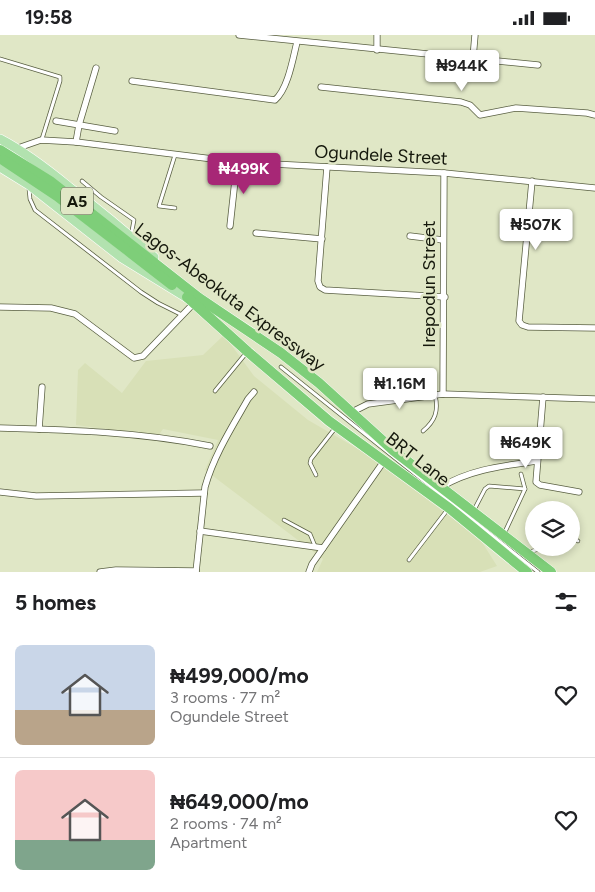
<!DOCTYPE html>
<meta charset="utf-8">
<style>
body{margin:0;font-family:Figtree,sans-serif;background:#f6f6f6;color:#202124;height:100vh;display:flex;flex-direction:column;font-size:19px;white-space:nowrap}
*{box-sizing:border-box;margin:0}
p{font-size:16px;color:#757577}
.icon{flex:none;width:28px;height:28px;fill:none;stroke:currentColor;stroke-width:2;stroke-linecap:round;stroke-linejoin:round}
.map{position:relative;height:537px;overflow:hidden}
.sheet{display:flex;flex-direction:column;background:#fff;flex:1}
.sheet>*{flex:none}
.controls{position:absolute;left:525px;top:466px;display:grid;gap:10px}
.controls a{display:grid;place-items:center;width:55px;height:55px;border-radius:50%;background:#fff;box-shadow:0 2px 8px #0003;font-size:25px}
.price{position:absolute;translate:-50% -42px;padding:0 11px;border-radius:5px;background:#fff;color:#222;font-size:16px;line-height:32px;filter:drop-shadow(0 1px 2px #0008)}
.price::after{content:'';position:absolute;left:50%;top:30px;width:15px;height:11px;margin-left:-8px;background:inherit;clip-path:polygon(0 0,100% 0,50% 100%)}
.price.on{background:#a72776;color:#fff}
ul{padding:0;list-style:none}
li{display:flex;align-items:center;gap:15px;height:125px;padding:0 15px}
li+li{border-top:1px solid #e0e0e0}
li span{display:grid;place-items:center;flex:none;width:140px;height:100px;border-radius:8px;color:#555}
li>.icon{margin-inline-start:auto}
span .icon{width:60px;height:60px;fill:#fffc;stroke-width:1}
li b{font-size:21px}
h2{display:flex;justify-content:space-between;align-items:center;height:60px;padding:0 15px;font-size:21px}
.status{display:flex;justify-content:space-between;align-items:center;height:35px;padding:0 25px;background:#fff;direction:ltr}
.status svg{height:14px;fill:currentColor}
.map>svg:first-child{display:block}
.built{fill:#d8e0b7}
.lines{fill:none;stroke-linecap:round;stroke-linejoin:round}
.lane-casing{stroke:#595f42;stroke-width:4.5}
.street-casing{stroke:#595f42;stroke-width:7}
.primary-casing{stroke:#fff;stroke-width:10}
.highway-casing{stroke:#fff;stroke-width:11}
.lane{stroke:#fff;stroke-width:3}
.street{stroke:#fff;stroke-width:5.5}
.primary{stroke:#b2e2af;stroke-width:9}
.highway{stroke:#7ece79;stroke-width:10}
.labels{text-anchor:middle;stroke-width:5;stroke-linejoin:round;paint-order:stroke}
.shield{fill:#e0e7c6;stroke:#525644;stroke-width:1}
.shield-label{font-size:16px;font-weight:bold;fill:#15180c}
.street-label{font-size:18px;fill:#15180c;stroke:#e0e7c6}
</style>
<div class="status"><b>19:58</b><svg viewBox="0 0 49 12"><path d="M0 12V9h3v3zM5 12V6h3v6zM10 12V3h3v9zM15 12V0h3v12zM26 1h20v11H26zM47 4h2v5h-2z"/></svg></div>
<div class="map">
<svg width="595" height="537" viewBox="0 0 595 537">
<rect width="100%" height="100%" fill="#e0e7c6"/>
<polygon class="built" points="224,300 254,341 308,385 365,418 480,504 497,531 480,537 317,537 323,524 205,435 218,405 163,394 158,401 76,390 78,335 85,328 122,358 146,326 203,320"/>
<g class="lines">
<defs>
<g id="lane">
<polyline points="0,24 60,42 60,46 42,104"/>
<polyline points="82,146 101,162 134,185 131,201"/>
<polyline points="29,154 30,164 35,175 141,257 158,268 182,280"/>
<polyline points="175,173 159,171 175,120"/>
<polyline points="281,332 538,537"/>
<polyline points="215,356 247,317"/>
<path d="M423 396C435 386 439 376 435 360"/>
<polyline points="316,440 310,428 311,424 336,392"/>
<polyline points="474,475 485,454 489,451 525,454"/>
<polyline points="284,485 310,499 315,511"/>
<polyline points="504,499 525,454 521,439"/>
<polyline points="571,502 578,506"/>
<polyline points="530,517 544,512"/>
<polyline points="409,525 448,474"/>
</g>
<g id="street">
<polyline points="239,0 538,30"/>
<polyline points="377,15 377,0"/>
<polyline points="473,23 475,0"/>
<path d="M132 46 275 65C288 54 293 23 297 7"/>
<polyline points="321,52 461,67 470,70 480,80 516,73 587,78 595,80"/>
<polyline points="56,86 115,96"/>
<polyline points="76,107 79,90 96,33"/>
<polyline points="18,113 41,105 76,107 237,127 444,138 595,153"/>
<polyline points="327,132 318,246 320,252 325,255 445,262"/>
<polyline points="532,146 519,286 522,290 528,292 595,293"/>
<polyline points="230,191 237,127"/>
<polyline points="256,198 322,204"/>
<polyline points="410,201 443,205"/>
<polyline points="0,272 51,273 75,279 134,323 143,321 195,267"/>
<polyline points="443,359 444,138"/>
<polyline points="543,362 536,447 540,450 579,457"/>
<polyline points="352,377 368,369 443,359 595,364"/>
<path d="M0 393C71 395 141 397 210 411"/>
<polyline points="39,394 42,352"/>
<path d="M441 452C471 434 503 431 537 426"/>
<polyline points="0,457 36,461 204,458"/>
<polyline points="200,496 323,513"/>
<polyline points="100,537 116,535 196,536"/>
<path d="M196 537 205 452C214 420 232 392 248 364L254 357"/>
<polyline points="309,537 312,529 384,426"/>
</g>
<g id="primary">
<path d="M0 104C25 117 47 134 69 152 98 174 127 198 154 222"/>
<polyline points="0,132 29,150 122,223 192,266"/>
</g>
<g id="highway">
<polyline points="0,115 50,146 199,263 281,318 319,348 394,416 551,537"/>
<polyline points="3,125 57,161 172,250"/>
<polyline points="187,262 248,317 329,386 449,473 527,537"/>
</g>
</defs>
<use href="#lane" class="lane-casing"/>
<use href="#street" class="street-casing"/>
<use href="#primary" class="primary-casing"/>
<use href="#highway" class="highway-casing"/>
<use href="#lane" class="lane"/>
<use href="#street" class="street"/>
<use href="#primary" class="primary"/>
<use href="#highway" class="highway"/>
</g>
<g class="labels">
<rect class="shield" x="61" y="152.5" width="32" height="27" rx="4"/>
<g class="shield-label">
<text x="77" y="172">A5</text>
</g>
<g class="street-label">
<text transform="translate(381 120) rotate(3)" y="6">Ogundele Street</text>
<text transform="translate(429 249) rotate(-90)" y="6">Irepodun Street</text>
<text transform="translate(230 262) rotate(37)" y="6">Lagos-Abeokuta Expressway</text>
<text transform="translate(418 424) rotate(38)" y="6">BRT Lane</text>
</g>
</g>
</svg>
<div class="controls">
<a><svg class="icon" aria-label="layers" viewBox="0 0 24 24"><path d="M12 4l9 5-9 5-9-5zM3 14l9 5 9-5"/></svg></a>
</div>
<b class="price" style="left:462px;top:57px">₦944K</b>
<b class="price on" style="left:244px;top:160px">₦499K</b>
<b class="price" style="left:536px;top:216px">₦507K</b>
<b class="price" style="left:400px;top:375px">₦1.16M</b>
<b class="price" style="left:526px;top:434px">₦649K</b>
</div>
<section class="sheet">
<h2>5 homes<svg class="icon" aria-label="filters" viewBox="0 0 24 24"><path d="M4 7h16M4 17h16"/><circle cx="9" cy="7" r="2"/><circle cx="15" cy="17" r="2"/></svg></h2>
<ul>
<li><span style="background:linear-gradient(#c9d6e8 65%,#b9a48a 0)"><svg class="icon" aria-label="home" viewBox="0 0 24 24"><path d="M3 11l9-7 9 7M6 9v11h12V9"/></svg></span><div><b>₦499,000/mo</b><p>3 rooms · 77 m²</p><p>Ogundele Street</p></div><svg class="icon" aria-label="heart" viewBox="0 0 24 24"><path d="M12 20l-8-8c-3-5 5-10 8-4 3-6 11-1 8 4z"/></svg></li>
<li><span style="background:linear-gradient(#f6c9c9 70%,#7fa58c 0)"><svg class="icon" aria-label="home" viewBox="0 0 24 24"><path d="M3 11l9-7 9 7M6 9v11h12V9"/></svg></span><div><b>₦649,000/mo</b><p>2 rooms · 74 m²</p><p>Apartment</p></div><svg class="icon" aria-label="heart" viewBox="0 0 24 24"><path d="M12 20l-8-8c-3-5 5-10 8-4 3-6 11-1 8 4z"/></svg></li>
</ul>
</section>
